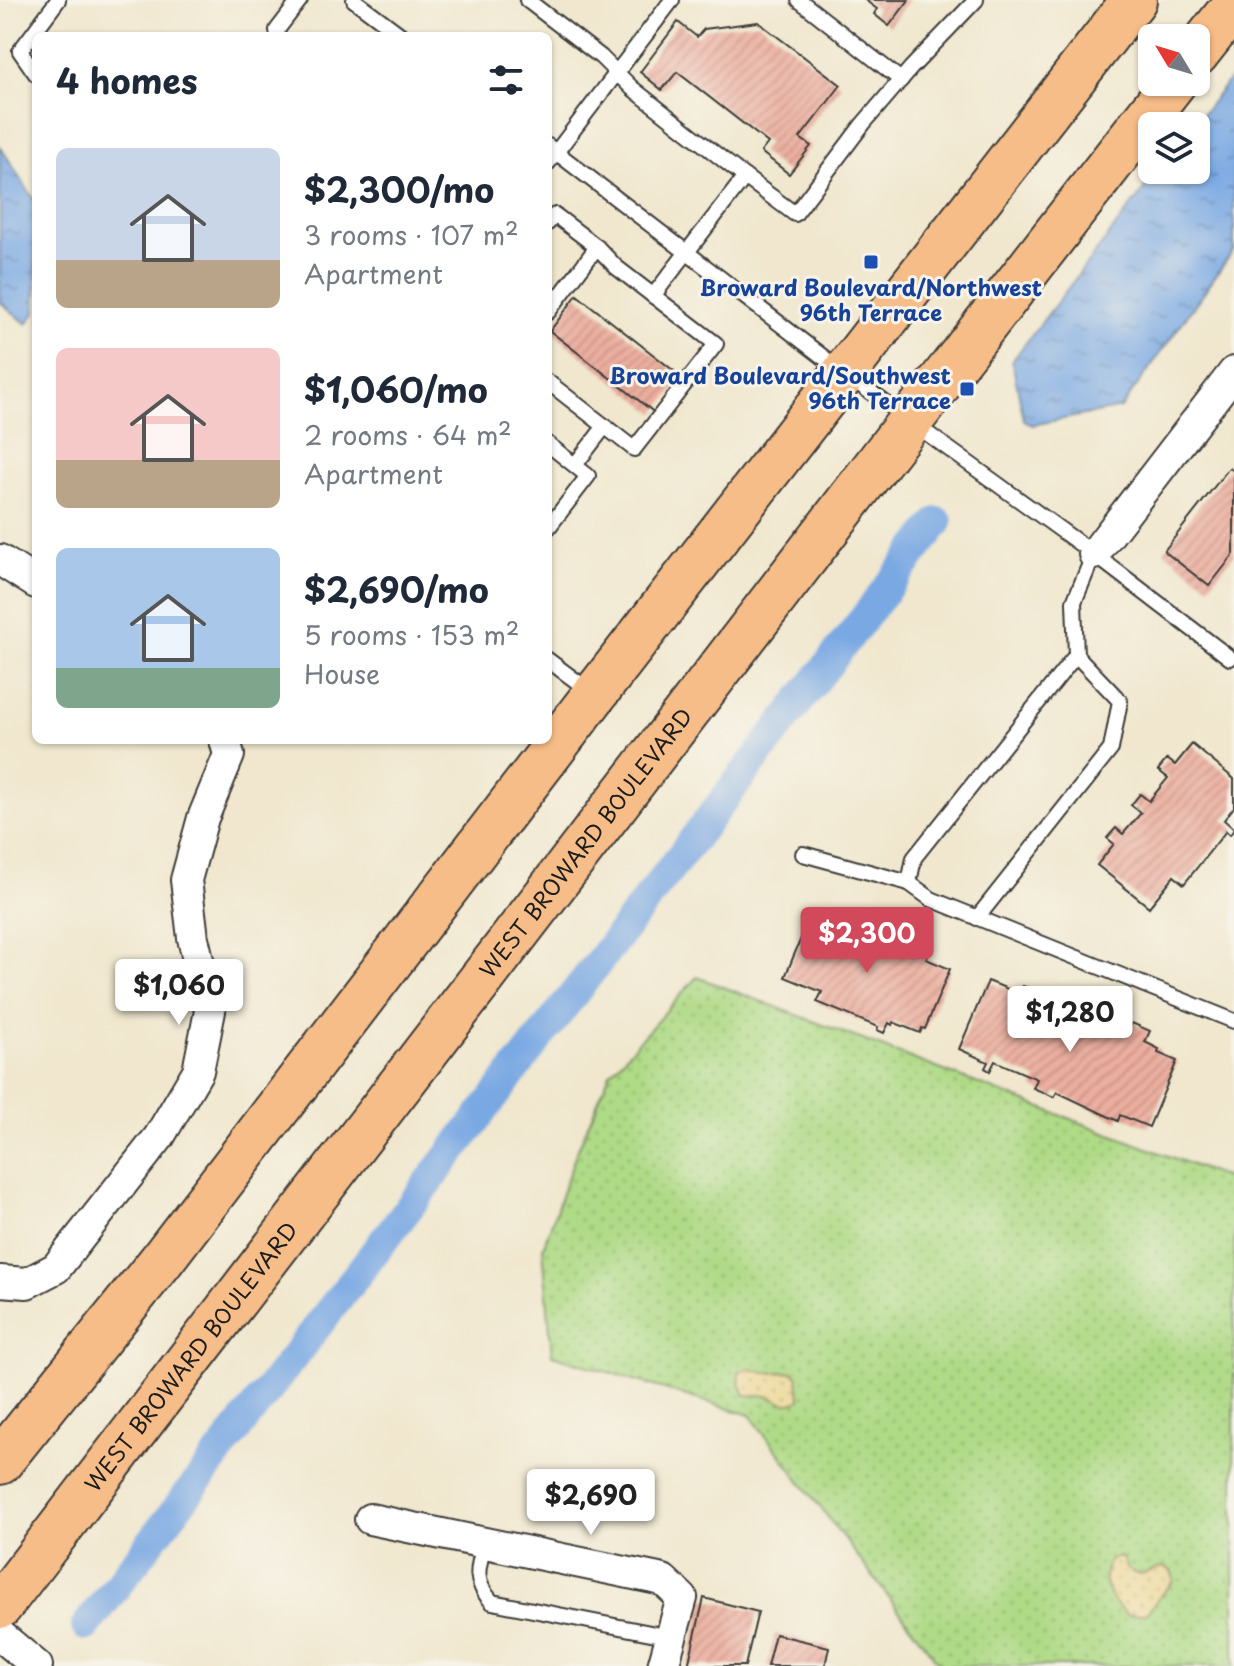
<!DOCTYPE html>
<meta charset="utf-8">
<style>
body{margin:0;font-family:"Playpen Sans",sans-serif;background:#f2f2f3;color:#1f2937;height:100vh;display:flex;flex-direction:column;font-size:30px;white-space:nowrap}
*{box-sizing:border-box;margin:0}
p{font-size:26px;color:#747a83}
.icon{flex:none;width:44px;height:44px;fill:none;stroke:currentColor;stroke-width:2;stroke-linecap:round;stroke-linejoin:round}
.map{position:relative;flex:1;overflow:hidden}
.panel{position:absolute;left:32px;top:32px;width:520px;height:712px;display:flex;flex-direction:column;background:#fff;border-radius:12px;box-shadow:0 2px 6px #0004}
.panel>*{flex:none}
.needle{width:52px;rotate:308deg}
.controls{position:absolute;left:1138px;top:24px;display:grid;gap:16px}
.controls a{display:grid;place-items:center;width:72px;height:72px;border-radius:12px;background:#fff;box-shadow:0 2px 6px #0004;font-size:40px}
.price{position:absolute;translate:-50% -68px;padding:0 18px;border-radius:8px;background:#fff;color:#222;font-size:26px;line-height:52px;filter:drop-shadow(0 2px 4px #0008)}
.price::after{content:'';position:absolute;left:50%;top:48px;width:24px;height:18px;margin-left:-12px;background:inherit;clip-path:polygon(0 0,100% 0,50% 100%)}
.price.selected{background:#d1495b;color:#fff}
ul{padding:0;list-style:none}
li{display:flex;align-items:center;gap:24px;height:200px;padding:0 24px}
li span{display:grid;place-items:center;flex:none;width:224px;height:160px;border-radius:12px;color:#555}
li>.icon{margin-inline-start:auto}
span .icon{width:96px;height:96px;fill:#fffc;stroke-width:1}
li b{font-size:34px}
h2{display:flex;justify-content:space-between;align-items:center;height:96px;padding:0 24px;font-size:34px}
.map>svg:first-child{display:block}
.grass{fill:url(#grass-dots);stroke:#667b51;stroke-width:2}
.sand{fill:url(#sand-dots);stroke:#857b5d;stroke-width:2}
.water{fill:url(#water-ripples);stroke:#4a6280;stroke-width:2}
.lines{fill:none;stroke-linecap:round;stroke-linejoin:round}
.canal{stroke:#79a8e3;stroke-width:30}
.building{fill:url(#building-hatch)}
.lane-casing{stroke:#3c3a37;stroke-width:18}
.street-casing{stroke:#3c3a37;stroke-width:34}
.primary-casing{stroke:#3c3a37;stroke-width:48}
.lane{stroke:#fff;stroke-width:14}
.street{stroke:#fff;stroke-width:30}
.primary{stroke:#f7bd88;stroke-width:44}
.transit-dot{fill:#1a4fb4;stroke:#f7f3e8;stroke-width:3}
.labels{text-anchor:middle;stroke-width:6;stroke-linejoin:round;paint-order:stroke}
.transit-label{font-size:22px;font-weight:bold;fill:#164399;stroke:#f7f3e8}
.street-label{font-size:22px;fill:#1c1c1c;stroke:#f7f3e8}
</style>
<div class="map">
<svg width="1234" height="1666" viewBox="0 0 1234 1666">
<defs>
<pattern id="grass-dots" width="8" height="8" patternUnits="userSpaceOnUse" patternTransform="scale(2)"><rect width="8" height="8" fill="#afda86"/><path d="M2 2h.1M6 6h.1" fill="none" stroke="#96ba73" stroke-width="1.8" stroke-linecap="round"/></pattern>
<pattern id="sand-dots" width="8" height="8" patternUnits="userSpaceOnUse" patternTransform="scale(2)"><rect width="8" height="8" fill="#eeda9e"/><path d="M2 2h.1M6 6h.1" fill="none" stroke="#ccba88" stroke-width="1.8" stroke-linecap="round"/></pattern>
<pattern id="water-ripples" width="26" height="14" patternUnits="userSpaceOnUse" patternTransform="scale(2)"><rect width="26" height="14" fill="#79a8e3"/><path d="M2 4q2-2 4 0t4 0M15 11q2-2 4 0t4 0" fill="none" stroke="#6288b7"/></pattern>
<pattern id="building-hatch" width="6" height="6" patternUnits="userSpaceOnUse" patternTransform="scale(2)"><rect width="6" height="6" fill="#ebae9f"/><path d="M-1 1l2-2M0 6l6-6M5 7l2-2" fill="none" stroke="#c99588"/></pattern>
</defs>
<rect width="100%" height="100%" fill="#f7f3e8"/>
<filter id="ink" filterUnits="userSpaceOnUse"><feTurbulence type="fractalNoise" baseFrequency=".0125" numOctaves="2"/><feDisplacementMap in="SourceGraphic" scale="16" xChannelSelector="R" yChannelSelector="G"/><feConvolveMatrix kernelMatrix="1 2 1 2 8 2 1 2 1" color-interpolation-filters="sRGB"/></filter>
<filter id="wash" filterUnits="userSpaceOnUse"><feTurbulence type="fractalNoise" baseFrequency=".006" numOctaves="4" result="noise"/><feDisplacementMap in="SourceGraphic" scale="32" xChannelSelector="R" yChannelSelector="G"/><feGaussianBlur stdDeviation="1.8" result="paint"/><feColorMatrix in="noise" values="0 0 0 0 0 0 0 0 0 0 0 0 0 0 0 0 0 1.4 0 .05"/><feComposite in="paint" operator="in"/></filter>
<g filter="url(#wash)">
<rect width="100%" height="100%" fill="#f0e7ce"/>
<polygon class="grass" points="697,977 1234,1181 1234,1666 941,1666 750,1415 552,1355 543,1248 575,1156 610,1073"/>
<g class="sand">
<path d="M747 1368 766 1373 792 1372 798 1377 800 1399C783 1410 777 1396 760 1395 755 1395 750 1396 745 1395L739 1382V1373Z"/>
<path d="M1119 1557 1123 1559C1125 1570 1130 1572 1140 1575 1154 1571 1171 1557 1174 1581 1164 1592 1155 1602 1146 1614L1127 1615C1110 1601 1096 1579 1111 1559Z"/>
</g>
<g class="water">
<polygon points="1234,74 1234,250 1121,408 1032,425 1024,420 1012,361 1159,170 1196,170 1196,126 1193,126"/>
<polygon points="0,146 36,203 36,312 27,324 0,302"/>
</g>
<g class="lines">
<polyline class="canal" points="86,1626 938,522"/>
</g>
<g id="blocks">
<g class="building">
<polygon points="865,0 909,0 889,26 874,14 877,9"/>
<polygon points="678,22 697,37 704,29 758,22 841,85 800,138 811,146 789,174 761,152 768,143 677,72 662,90 640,72"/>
<polygon points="577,295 683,378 655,413 550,331"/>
<polygon points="1229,468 1234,471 1234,554 1209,586 1164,551"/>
<polygon points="1192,744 1234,779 1234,807 1224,820 1234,829 1230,835 1226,831 1184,884 1174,876 1149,907 1097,865 1114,844 1107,838 1116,828 1123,834 1141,813 1131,805 1140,794 1149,801 1168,778 1158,770 1167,759 1175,765"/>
<polygon points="839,913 854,919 850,929 873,939 871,942 885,948 886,945 894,949 898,940 906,944 903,951 912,955 916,945 930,950 926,959 950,969 925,1029 922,1028 920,1033 893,1022 892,1025 889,1023 884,1033 877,1030 878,1027 817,1002 822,992 785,977 811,914 834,923"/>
<polygon points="988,981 1020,994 1023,986 1035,991 1031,999 1072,1017 1077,1004 1092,1010 1087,1021 1126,1037 1132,1023 1150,1031 1145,1042 1159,1049 1158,1053 1177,1061 1149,1127 1120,1115 1118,1121 1057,1092 1054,1097 1033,1088 1037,1079 995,1061 990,1071 985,1068 988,1062 959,1049"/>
<polygon points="704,1598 758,1612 745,1666 688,1666"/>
<polygon points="775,1634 829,1647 825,1666 767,1666"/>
</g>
</g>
</g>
<g filter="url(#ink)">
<use href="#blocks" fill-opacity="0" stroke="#3c3a37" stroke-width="2"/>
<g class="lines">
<defs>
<g id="lane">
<polyline points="354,0 402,36"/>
<polyline points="527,0 601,57 632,88 745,177"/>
<polyline points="799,0 901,80"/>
<polyline points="278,36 277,30 300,0"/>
<polyline points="36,74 20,51 58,0"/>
<polyline points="548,146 844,373 1094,554 1230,658"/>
<polyline points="548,163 672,0"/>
<polyline points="548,223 555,215 597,247 616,267 716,344 634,449 548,382"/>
<polyline points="653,296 745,177 795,214 863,124 911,68 976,0"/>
<polyline points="548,312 597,247"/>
<polyline points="548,444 588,476 548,528"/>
<polyline points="575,465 605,426"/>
<polyline points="1094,554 1074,602 1076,655 914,858 909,883 931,899 1234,1021"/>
<polyline points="548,660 591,692"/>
<polyline points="803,854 909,883"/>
<polyline points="977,918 1111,749 1120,701 1076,655"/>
<path d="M485 1543C477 1569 473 1581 492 1602L671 1637"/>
</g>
<g id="street">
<polyline points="1094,554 1234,372"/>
<polyline points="0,560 36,583"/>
<polyline points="0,1281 27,1283 56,1268 159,1137 198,1071 210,1011 193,938 186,880 203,818 229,755 225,740"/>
<polyline points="370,1519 663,1580 682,1598 663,1666"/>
<polyline points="0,1635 37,1666"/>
</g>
<g id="primary">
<polyline points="1196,54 1234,6"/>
<polyline points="0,1462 161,1261 595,694 1134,0"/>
<path id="s1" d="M0 1606 911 420 1174 82"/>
</g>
</defs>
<use href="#lane" class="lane-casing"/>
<use href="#street" class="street-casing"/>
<use href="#primary" class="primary-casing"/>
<use href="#lane" class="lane"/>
<use href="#street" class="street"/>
<use href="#primary" class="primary"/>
</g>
</g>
<g class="transit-dot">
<rect x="863" y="254" width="16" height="16" rx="4"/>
<rect x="959" y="381" width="16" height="16" rx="4"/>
</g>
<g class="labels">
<g class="transit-label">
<text x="871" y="296">Broward Boulevard/Northwest<tspan x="871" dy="25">96th Terrace</tspan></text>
<text x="951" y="384" text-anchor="end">Broward Boulevard/Southwest<tspan x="951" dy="25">96th Terrace</tspan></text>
</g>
<g class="street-label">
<text dy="8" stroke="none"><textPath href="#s1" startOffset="962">WEST BROWARD BOULEVARD</textPath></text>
<text dy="8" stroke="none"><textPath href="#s1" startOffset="314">WEST BROWARD BOULEVARD</textPath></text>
</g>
</g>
</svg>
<div class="controls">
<a><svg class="needle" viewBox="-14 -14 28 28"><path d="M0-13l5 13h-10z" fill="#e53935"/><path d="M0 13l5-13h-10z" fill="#747a83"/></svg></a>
<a><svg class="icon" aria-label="layers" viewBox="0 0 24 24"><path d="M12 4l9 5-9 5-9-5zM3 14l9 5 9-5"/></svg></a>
</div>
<b class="price selected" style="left:867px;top:975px">$2,300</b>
<b class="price" style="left:179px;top:1027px">$1,060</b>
<b class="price" style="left:1070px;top:1054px">$1,280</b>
<b class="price" style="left:591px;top:1537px">$2,690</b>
<section class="panel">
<h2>4 homes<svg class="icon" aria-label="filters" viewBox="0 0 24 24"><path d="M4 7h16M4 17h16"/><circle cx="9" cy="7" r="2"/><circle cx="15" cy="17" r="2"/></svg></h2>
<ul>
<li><span style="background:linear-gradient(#c9d6e8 70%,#b9a48a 0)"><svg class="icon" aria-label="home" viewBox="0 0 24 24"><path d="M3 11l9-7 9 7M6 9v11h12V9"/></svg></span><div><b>$2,300/mo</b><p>3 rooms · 107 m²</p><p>Apartment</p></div></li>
<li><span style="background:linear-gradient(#f6c9c9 70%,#b9a48a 0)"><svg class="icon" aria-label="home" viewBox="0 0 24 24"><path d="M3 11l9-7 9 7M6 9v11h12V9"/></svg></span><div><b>$1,060/mo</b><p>2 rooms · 64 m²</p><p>Apartment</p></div></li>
<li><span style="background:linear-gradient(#a9c7e8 75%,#7fa58c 0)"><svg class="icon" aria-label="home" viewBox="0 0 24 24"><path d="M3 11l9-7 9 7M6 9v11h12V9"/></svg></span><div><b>$2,690/mo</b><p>5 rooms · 153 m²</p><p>House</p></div></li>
</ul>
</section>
</div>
